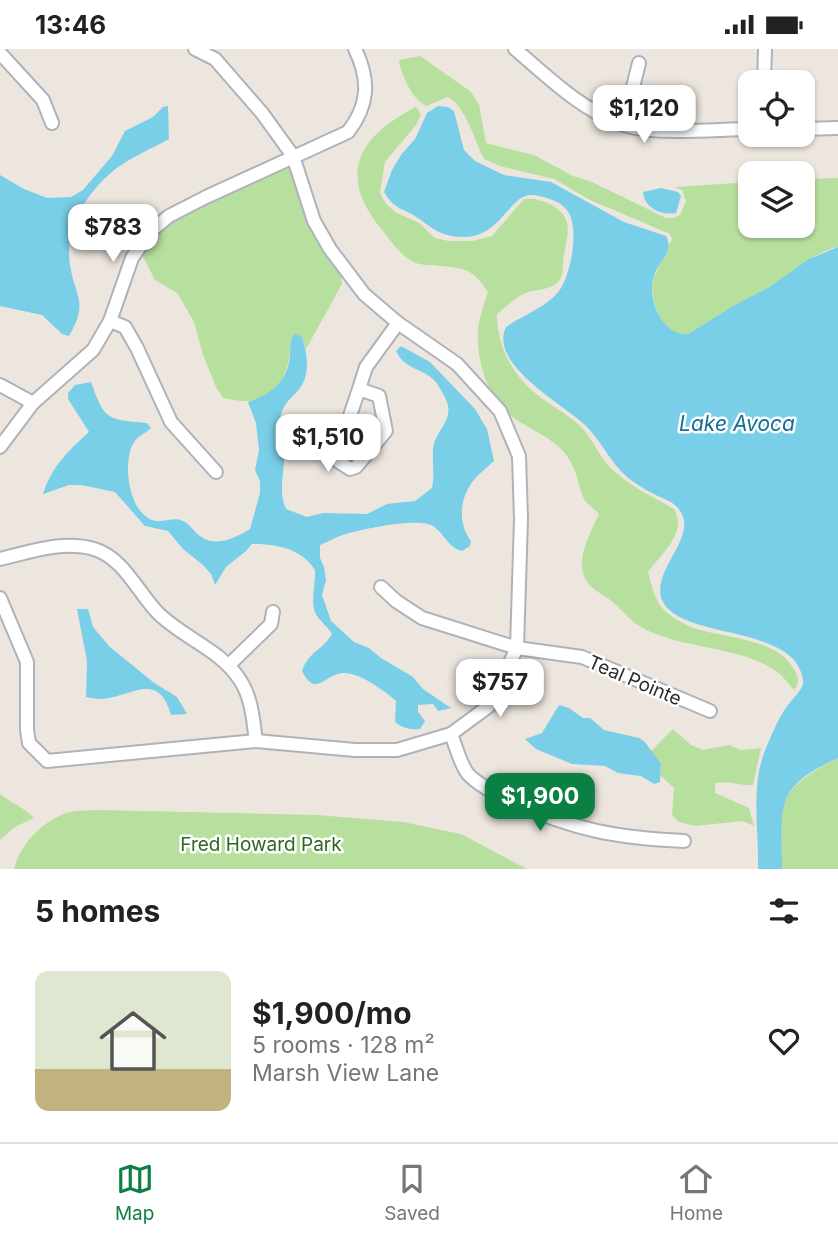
<!DOCTYPE html>
<meta charset="utf-8">
<style>
body{margin:0;font-family:Inter,sans-serif;background:#f6f6f6;color:#222;height:100vh;display:flex;flex-direction:column;font-size:26px;white-space:nowrap}
*{box-sizing:border-box;margin:0}
p{font-size:23px;color:#767676}
.icon{flex:none;width:38px;height:38px;fill:none;stroke:currentColor;stroke-width:2;stroke-linecap:round;stroke-linejoin:round}
.map{position:relative;height:820px;overflow:hidden}
.side{display:flex;flex-direction:column;background:#fff;flex:1}
.side>*{flex:none}
.buttons{position:absolute;left:738px;top:21px;display:grid;gap:14px}
.buttons a{display:grid;place-items:center;width:77px;height:77px;border-radius:14px;background:#fff;box-shadow:0 2px 5px #0004;font-size:35px}
.price{position:absolute;translate:-50% -60px;padding:0 16px;border-radius:14px;background:#fff;color:#222;font-size:23px;line-height:46px;filter:drop-shadow(0 2px 4px #0008)}
.price::after{content:'';position:absolute;left:50%;top:42px;width:21px;height:16px;margin-left:-10px;background:inherit;clip-path:polygon(0 0,100% 0,50% 100%)}
.price.active{background:#0b8043;color:#fff}
ul{padding:0;list-style:none}
li{display:flex;align-items:center;gap:21px;height:175px;padding:0 35px}
li+li{border-top:2px solid #e0e0e0}
li span{display:grid;place-items:center;flex:none;width:196px;height:140px;border-radius:14px;color:#555}
li>.icon{margin-inline-start:auto}
span .icon{width:84px;height:84px;fill:#fffc;stroke-width:1}
li b{font-size:30px}
h2{display:flex;justify-content:space-between;align-items:center;height:84px;padding:0 35px;font-size:30px}
.status{display:flex;justify-content:space-between;align-items:center;height:49px;padding:0 35px;background:#fff;direction:ltr}
.status svg{height:19px;fill:currentColor}
.tab-bar{display:flex;justify-content:space-around;align-items:center;height:98px;border-top:2px solid #e0e0e0;background:#fff;font-size:19px;color:#767676}
.tab-bar a{display:grid;justify-items:center;gap:4px}
.tab-bar .active{color:#0b8043}
.map>svg:first-child{display:block}
.green{fill:#b7e09f}
.water{fill:#79cee8}
.lines{fill:none;stroke-linecap:round;stroke-linejoin:round}
.minor-casing{stroke:#afb2bb;stroke-width:16}
.minor{stroke:#fff;stroke-width:12}
.labels{text-anchor:middle;stroke-width:5;stroke-linejoin:round;paint-order:stroke}
.street-label{font-size:19px;fill:#2c2c2c;stroke:#fff}
.park-label{font-size:19px;fill:#30661f;stroke:#fff}
.water-label{font-size:21px;font-style:italic;fill:#156e96;stroke:#fff}
</style>
<div class="status"><b>13:46</b><svg viewBox="0 0 49 12"><path d="M0 12V9h3v3zM5 12V6h3v6zM10 12V3h3v9zM15 12V0h3v12zM26 1h20v11H26zM47 4h2v5h-2z"/></svg></div>
<div class="map">
<svg width="838" height="820" viewBox="0 0 838 820">
<rect width="100%" height="100%" fill="#ede6df"/>
<g class="green">
<path d="M420 7 470 42 479 55 486 94 534 106 573 127 592 133 666 169H673L680 166 686 152 682 141 675 138 751 133V177H803V130L838 129V198C811 204 791 225 768 239 742 255 714 268 688 285 662 287 649 253 653 231 654 227 671 192 672 190L670 185 590 151 554 130 500 117 484 110C475 93 465 55 447 48L427 57C413 52 401 26 399 11Z"/>
<path d="M416 58 421 65 416 76 385 113 380 144 386 155 395 163 419 174 435 189 449 192H472L492 187 524 150C533 149 541 151 550 155 574 168 568 183 564 206 562 215 565 225 558 233 549 242 533 240 523 245 513 250 505 259 497 265 497 300 515 331 544 351 557 360 572 368 583 380 592 390 598 404 607 415 626 436 650 446 674 460 688 484 661 505 648 523 652 537 655 553 665 562 675 571 691 579 704 582 733 589 780 592 795 622 799 630 799 634 794 641 787 633 781 624 771 619 736 597 681 600 643 579 631 573 625 564 615 555 607 547 591 541 586 531 574 511 591 483 599 465 594 459 587 456 584 450 577 432 576 415 562 401 544 383 524 379 508 364 486 345 476 308 478 279 480 267 484 255 488 243 470 216 463 220 433 216 426 216 418 216 412 212 399 205 391 192 382 181 337 126 357 88 416 58Z"/>
<path d="M290 114 340 222 342 235 306 300 302 288 290 291C292 318 279 353 246 352 238 352 230 350 223 349L216 338 203 306 194 273 177 244 155 231 141 204 155 185 172 171Z"/>
<path d="M673 680 691 696 703 701 729 696 741 701 761 699 753 736C739 737 729 731 715 734V744L749 759 754 777 743 772 695 777 679 773 672 766 674 739 661 727V715L651 702Z"/>
<path d="M838 709V820H782C782 752 773 743 838 709Z"/>
<path d="M0 745C11 754 24 758 34 769L15 778 0 791Z"/>
<path d="M97 761 317 766 403 773 461 785 527 820H14C21 794 42 772 69 763 77 761 88 762 97 761Z"/>
</g>
<g class="water">
<path d="M168 57 169 90C151 100 129 109 113 122 86 145 64 179 70 216 75 248 89 253 69 287L62 285 42 266 0 257V126L24 140 47 149 71 148 83 141 112 107 125 82 153 68 163 58Z"/>
<path d="M438 57 448 58 454 62 464 101 475 112 504 126 551 133 624 173 666 187C675 203 658 212 654 227 646 249 662 287 688 285L735 256 768 239 809 210 838 198V709C773 739 782 756 782 820H758C759 781 750 736 766 699 772 685 778 670 787 657 792 650 800 644 803 635 804 628 799 617 794 611 765 578 677 586 662 551 650 520 703 485 677 458 672 452 661 449 654 445 645 441 635 434 627 428 609 412 601 391 584 375 563 355 488 315 506 278 523 266 547 258 559 242 571 226 581 176 566 160 560 152 543 147 533 146 509 144 503 187 464 188 445 188 435 182 421 171 405 159 395 162 384 143L392 121 401 106 415 90 427 64Z"/>
<path d="M661 139 678 143 681 147 676 164C662 167 644 159 643 143Z"/>
<path d="M295 285 302 288C307 303 310 323 302 336 296 346 286 351 282 362 277 376 282 387 284 400 286 421 277 440 286 460L307 468 323 464 367 465 387 455 415 452 432 439C435 425 432 414 433 401 435 378 459 371 443 345 441 341 438 335 434 331 422 319 405 321 396 302L401 297 430 313 475 360 487 380 494 412C487 419 478 425 473 432 459 450 458 475 471 492L470 497 462 502C448 499 444 484 433 477 419 468 362 480 346 485 337 487 328 493 320 496V509L324 518 326 531 322 546 331 572 354 593 369 599 381 609 413 628 423 640 451 659 438 662 433 655 418 656V663L425 672 420 680C411 681 402 679 395 673L396 652C385 642 359 623 343 624 323 626 316 649 302 622 309 602 323 601 332 585 328 578 321 573 317 567 309 555 316 535 315 521 301 499 276 495 252 495L246 502 226 518 215 536 211 525 203 516 183 500 168 482 145 477 115 443 81 436H69L43 445C52 417 68 402 89 383L68 350V344L75 336 91 333C105 373 108 370 147 374L151 379C146 384 138 387 134 393 122 412 128 462 152 471 162 475 174 467 183 472 190 475 194 483 200 487 214 499 236 489 250 480L260 444V432L255 421 259 401 256 374 248 353C271 345 288 333 290 306 291 297 288 292 295 285Z"/>
<path d="M77 560H88L93 578 110 598 153 633 177 648 187 665 171 666C159 622 133 646 103 650 97 650 91 649 86 648L87 612Z"/>
<polygon points="559,656 569,659 583,669 590,669 604,681 639,689 645,693 661,715 660,733 654,735 641,727 618,724 605,717 572,715 536,700 525,690 542,684"/>
</g>
<g class="lines">
<defs>
<g id="minor">
<path d="M515 0C548 28 580 60 621 75 654 87 715 80 751 80"/>
<polyline points="0,4 43,51 52,74"/>
<polyline points="764,33 765,0"/>
<polyline points="621,75 628,58 639,14"/>
<polyline points="803,80 838,79"/>
<polyline points="110,272 125,278 137,299 171,373 216,423"/>
<polyline points="0,336 33,354"/>
<polygon points="359,340 379,347 386,382 356,418 350,420 339,413 337,405"/>
<polyline points="359,340 366,318 398,274"/>
<path d="M0 398 33 354 93 301 110 272 132 209 151 182 169 167 206 148 348 83C369 56 370 31 355 0"/>
<path d="M0 510C30 503 63 491 94 500 124 509 138 544 158 564 183 589 220 600 240 631 252 649 253 671 256 692"/>
<polyline points="381,538 396,552 422,569 517,599 582,608 710,662"/>
<polyline points="0,549 27,613 27,681 29,694 47,712 256,692 355,701 397,701 451,685 489,657 517,599 521,470 519,407 500,362 457,315 398,274 364,245 330,200 314,172 293,107 262,64 215,10 195,0"/>
<polyline points="229,616 271,575 273,563"/>
<path d="M451 685C456 697 460 715 468 725 479 737 499 746 513 753 574 781 617 789 684 792"/>
</g>
</defs>
<use href="#minor" class="minor-casing"/>
<use href="#minor" class="minor"/>
</g>
<g class="labels">
<g class="street-label">
<text transform="translate(635 631) rotate(23)" y="7">Teal Pointe</text>
</g>
<g class="park-label">
<text x="261" y="802">Fred Howard Park</text>
</g>
<g class="water-label">
<text x="737" y="382">Lake Avoca</text>
</g>
</g>
</svg>
<div class="buttons">
<a><svg class="icon" aria-label="locate" viewBox="0 0 24 24"><circle cx="12" cy="12" r="6"/><path d="M12 2v4M12 18v4M2 12h4M18 12h4"/></svg></a>
<a><svg class="icon" aria-label="layers" viewBox="0 0 24 24"><path d="M12 4l9 5-9 5-9-5zM3 14l9 5 9-5"/></svg></a>
</div>
<b class="price" style="left:644px;top:96px">$1,120</b>
<b class="price" style="left:113px;top:215px">$783</b>
<b class="price" style="left:328px;top:425px">$1,510</b>
<b class="price" style="left:500px;top:670px">$757</b>
<b class="price active" style="left:540px;top:784px">$1,900</b>
</div>
<section class="side">
<h2>5 homes<svg class="icon" aria-label="filters" viewBox="0 0 24 24"><path d="M4 7h16M4 17h16"/><circle cx="9" cy="7" r="2"/><circle cx="15" cy="17" r="2"/></svg></h2>
<ul>
<li><span style="background:linear-gradient(#dfe7d0 70%,#c2b280 0)"><svg class="icon" aria-label="home" viewBox="0 0 24 24"><path d="M3 11l9-7 9 7M6 9v11h12V9"/></svg></span><div><b>$1,900/mo</b><p>5 rooms · 128 m²</p><p>Marsh View Lane</p></div><svg class="icon" aria-label="heart" viewBox="0 0 24 24"><path d="M12 20l-8-8c-3-5 5-10 8-4 3-6 11-1 8 4z"/></svg></li>
</ul>
</section>
<nav class="tab-bar">
<a class="active"><svg class="icon" aria-label="map" viewBox="0 0 24 24"><path d="M3 6l6-2 6 2 6-2v14l-6 2-6-2-6 2zM9 4v14M15 6v14"/></svg>Map</a>
<a><svg class="icon" aria-label="saved" viewBox="0 0 24 24"><path d="M7 4h10v16l-5-4-5 4z"/></svg>Saved</a>
<a><svg class="icon" aria-label="home" viewBox="0 0 24 24"><path d="M3 11l9-7 9 7M6 9v11h12V9"/></svg>Home</a>
</nav>
